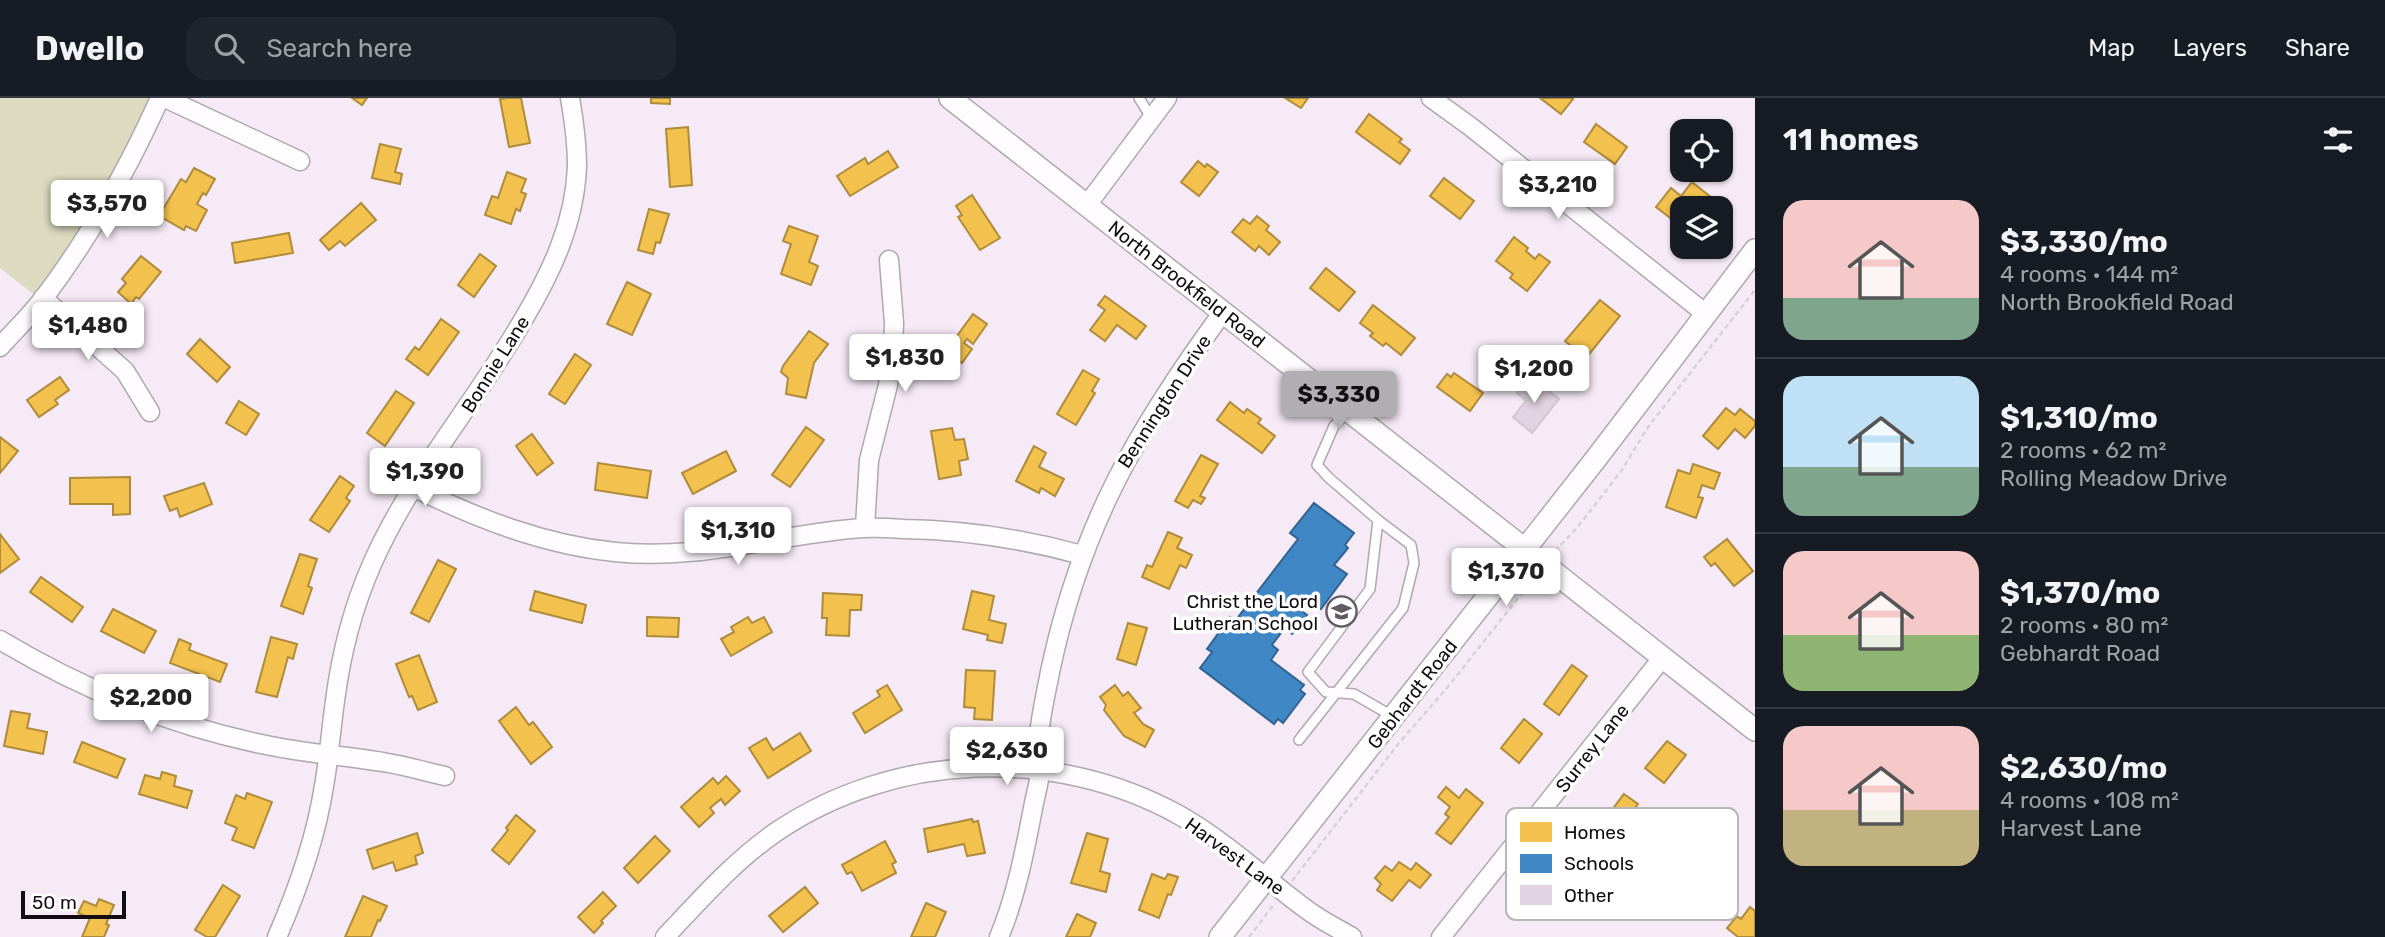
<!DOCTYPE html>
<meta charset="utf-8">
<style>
body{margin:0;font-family:Rubik,sans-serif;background:#20242c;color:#f1f3f6;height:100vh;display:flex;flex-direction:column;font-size:26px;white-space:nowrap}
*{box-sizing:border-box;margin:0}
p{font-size:23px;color:#9ea1a6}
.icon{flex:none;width:38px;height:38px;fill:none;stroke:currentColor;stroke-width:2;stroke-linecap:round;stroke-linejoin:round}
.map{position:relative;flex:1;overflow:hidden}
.details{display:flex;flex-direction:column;background:#171b24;width:630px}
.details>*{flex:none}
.tools{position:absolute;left:1670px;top:21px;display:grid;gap:14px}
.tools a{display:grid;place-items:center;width:63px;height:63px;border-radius:14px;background:#171b24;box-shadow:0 2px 5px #0004;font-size:35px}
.scale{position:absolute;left:21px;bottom:18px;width:105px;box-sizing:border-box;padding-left:7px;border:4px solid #130c13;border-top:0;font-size:19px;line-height:24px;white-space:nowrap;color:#130c13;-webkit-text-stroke:5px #fff;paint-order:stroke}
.price{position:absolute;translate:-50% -60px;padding:0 16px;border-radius:7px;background:#fff;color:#222;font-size:23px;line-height:46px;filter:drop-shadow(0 2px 4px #0008)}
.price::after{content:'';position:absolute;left:50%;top:42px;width:21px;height:16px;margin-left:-10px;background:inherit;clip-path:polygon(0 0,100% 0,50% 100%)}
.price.current{background:#b1aeb3;color:#111}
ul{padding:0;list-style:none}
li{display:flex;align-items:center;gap:21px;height:175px;padding:0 28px}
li+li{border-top:2px solid #363941}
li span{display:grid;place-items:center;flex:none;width:196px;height:140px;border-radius:21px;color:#555}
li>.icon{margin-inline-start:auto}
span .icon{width:84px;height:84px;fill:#fffc;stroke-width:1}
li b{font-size:30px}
h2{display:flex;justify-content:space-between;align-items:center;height:84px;padding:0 28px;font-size:30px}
header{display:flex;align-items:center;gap:42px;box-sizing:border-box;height:98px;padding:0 35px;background:#171b24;border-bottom:2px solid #363941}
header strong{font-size:33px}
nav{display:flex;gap:38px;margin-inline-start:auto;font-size:24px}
.search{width:490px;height:63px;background:#20242c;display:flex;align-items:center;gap:18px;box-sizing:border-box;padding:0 24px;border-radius:21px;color:#9ea1a6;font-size:26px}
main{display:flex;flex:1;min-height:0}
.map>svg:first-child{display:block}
.green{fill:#dcdabf}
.homes{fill:#f2c14e;stroke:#af8b3c;stroke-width:2}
.schools{fill:#3f88c5;stroke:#326390;stroke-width:2}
.building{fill:#e1d3e1;stroke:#d0c6cf;stroke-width:2}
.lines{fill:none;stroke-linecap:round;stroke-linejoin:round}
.service-casing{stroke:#b0a7b0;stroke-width:12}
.minor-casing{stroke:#b0a7b0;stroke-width:21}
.tertiary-casing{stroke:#b0a7b0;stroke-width:24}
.path{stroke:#d5d1d5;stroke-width:2.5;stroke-dasharray:5 3.5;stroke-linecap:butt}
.service{stroke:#fefcfe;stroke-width:9}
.minor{stroke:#fefcfe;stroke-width:18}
.tertiary{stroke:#fefcfe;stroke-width:21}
.labels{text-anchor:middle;stroke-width:7;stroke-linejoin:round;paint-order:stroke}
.street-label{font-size:19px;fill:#130c13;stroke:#fff}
.poi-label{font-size:19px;fill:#130c13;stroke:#fff;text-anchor:end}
.key{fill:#fff;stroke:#b8b6b8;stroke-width:2}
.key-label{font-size:19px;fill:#130c13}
</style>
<header>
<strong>Dwello</strong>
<div class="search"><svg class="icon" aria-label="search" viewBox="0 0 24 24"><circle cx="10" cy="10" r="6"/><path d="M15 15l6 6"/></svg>Search here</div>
<nav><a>Map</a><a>Layers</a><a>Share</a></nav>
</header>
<main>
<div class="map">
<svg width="1755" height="839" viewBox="0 0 1755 839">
<rect width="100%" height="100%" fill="#f6eaf6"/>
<polygon class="green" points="0,0 153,0 128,57 37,199 0,170"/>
<g class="homes">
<polygon points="352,0 367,0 362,7"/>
<polygon points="507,0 521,0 530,45 509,49 500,1"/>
<polygon points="651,0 670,0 670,6 651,5"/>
<polygon points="1285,0 1308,0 1301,10"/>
<polygon points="1540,0 1571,0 1573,1 1561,16"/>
<polygon points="1369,16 1402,41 1399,44 1410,52 1400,66 1356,34"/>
<polygon points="1596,26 1627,49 1615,66 1584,44"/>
<polygon points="688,29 692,87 670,89 666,31"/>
<polygon points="380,46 401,51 395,74 402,76 400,86 372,80"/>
<polygon points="888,53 898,69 850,98 837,78 865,60 868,66"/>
<polygon points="1198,63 1205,69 1207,66 1218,74 1199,98 1181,84"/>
<polygon points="194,70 215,81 206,97 203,95 197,106 207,112 196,133 186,128 184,132 159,118 181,81 186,84"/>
<polygon points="507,74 526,81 521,94 526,96 520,113 516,111 511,126 485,117 492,98 498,100"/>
<polygon points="1444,80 1474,103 1460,121 1430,98"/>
<polygon points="1692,84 1712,100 1704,110 1682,110 1682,129 1656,109 1671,90 1681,98"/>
<polygon points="972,97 1000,140 980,152 958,119 962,117 956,108"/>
<polygon points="361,105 376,122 345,148 340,143 329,152 320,142"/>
<polygon points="649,111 669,116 660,145 656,144 653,156 638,152"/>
<polygon points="1257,118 1269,128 1266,132 1280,144 1269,157 1259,148 1255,153 1232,134 1243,121 1250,126"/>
<polygon points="789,128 818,138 809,164 818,168 811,187 781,176 791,146 783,143"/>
<polygon points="289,135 293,155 235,165 232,145"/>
<polygon points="1514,139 1528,150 1526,153 1535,161 1539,156 1550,164 1527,193 1510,180 1513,176 1496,163"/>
<polygon points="480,156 496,168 474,199 458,187"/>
<polygon points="141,158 161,174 139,201 136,199 131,206 118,194 126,185 122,181"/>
<polygon points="1326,170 1355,194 1339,213 1310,190"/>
<polygon points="627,184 651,196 632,237 607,226"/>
<polygon points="1105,198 1146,228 1136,241 1117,227 1105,243 1090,232 1105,212 1098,207"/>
<polygon points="1600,202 1620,218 1586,260 1565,243"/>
<polygon points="1373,207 1415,240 1401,257 1386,245 1383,248 1370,238 1373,235 1360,225"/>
<polygon points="973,216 987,226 973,246 967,241 964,245 972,251 962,265 946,253"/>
<polygon points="441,221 459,234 428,277 406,261 415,249 419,252"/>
<polygon points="809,233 828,246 814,265 806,300 786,296 788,280 781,274 783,268"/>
<polygon points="200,241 230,269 217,284 187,256"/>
<polygon points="575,256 591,267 565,306 549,296"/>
<polygon points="1083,272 1099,281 1092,293 1095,295 1076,327 1057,316"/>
<polygon points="1454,275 1483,295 1470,313 1437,289 1447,276 1451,279"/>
<polygon points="60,279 69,292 55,302 58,306 39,319 27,302"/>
<polygon points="396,293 414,305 385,348 367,335"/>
<polygon points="239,303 259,316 246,337 226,325"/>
<polygon points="1230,304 1244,315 1247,311 1261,321 1258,325 1275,338 1262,355 1217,322"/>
<polygon points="1726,310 1735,317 1740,311 1755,323 1755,328 1745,340 1735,331 1718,351 1703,338"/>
<polygon points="806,329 824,342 790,389 772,377"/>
<polygon points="952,330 955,342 964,341 968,361 959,363 961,377 939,381 931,333"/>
<polygon points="532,336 553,365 537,377 516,348"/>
<polygon points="0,339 18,353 0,375"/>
<polygon points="1034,348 1046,355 1039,369 1064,381 1055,398 1041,390 1039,395 1016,383"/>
<polygon points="726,353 736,373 693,396 682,375"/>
<polygon points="1201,357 1218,366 1200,398 1205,400 1201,406 1193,402 1188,410 1175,403"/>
<polygon points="598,365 651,373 647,400 595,392"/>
<polygon points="1693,366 1720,375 1714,391 1702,387 1698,399 1703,400 1696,420 1666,409 1678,372 1690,376"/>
<polygon points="340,378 354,388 346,400 350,403 329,434 310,422"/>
<polygon points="130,379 130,416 113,417 113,406 70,406 70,380"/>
<polygon points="204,385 212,406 180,419 177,410 170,413 164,398"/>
<polygon points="1168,434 1182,440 1177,450 1192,457 1186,470 1180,467 1169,491 1142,479 1147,467 1152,469"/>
<polygon points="0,436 19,461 0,475"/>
<polygon points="1727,441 1753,473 1734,488 1715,465 1711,468 1704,459"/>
<polygon points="300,456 317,461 308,488 312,490 303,516 281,508"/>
<polygon points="438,462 456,471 429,524 411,515"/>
<polygon points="41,479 83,509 72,524 30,494"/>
<polygon points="535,493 586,507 582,525 530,512"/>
<polygon points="972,493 994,498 989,522 1006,526 1002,545 987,542 988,537 963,531"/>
<polygon points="823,495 862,497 861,512 850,512 849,538 826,537 827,520 822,520"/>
<polygon points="113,511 156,533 144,555 101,533"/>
<polygon points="647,519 679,520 678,539 647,538"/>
<polygon points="748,519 752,525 764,519 772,534 731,558 721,541 734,534 731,529"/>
<polygon points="1128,525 1147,530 1136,567 1117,561"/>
<polygon points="271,539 297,546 293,561 288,559 277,599 256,594"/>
<polygon points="179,541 191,546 189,552 227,566 220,584 170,565"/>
<polygon points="419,557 437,604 418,612 412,598 409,599 396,566"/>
<polygon points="1572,567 1587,578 1559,617 1544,606"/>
<polygon points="966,572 995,573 992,622 974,621 975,610 964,609"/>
<polygon points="887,587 902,612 865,635 853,615 880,598 877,593"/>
<polygon points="1115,587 1123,598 1128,594 1141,610 1134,615 1143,626 1154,632 1145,649 1124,638 1104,612 1106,607 1100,599"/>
<polygon points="516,609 529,627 533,624 552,649 531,666 499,623"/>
<polygon points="11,613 30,616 27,630 47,634 43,656 4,648"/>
<polygon points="1524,621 1542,636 1519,665 1501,650"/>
<polygon points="800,635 811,653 768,680 749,650 766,640 773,652"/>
<polygon points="1667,643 1686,657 1664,685 1645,670"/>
<polygon points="82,644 125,661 117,680 74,664"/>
<polygon points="162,674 176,678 174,688 192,693 187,710 139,696 145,677 160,681"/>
<polygon points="726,678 740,693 725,707 721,701 710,710 714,715 699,729 681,709 713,680 718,686"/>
<polygon points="1446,689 1459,700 1466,691 1483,705 1451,746 1436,735 1449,719 1445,716 1450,709 1438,699"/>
<polygon points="247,695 272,704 254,750 232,742 237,730 225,725 236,697 245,701"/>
<polygon points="1624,696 1638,706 1633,713 1637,716 1613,746 1596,733"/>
<polygon points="516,717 535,733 509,766 492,752 508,732 506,730"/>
<polygon points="972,721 973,724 978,723 985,755 967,758 964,746 928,754 924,731"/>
<polygon points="417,735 423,755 415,758 417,766 396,773 393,764 373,771 367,752"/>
<polygon points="1087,735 1108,741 1100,773 1110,776 1106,794 1071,785"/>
<polygon points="655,738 670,753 638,785 624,770"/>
<polygon points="885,743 896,764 892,766 896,775 862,793 852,774 847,776 842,767"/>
<polygon points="1399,764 1411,772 1416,765 1431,777 1420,790 1409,782 1392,803 1377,792 1381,786 1375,780 1385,768 1392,773"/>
<polygon points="1152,776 1165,781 1168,776 1178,779 1171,797 1168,796 1159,820 1139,812"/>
<polygon points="223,787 240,798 215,839 207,839 195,832"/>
<polygon points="805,789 818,805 783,834 769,818"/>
<polygon points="603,794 616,808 601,823 603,825 594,835 578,819"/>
<polygon points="363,798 387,808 380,823 378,822 371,839 345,839"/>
<polygon points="99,801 114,807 106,826 109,827 104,839 82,839 90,820 78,815 84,803 96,808"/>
<polygon points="926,805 946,814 935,839 911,839"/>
<polygon points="1750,809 1755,813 1755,839 1738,839 1727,830 1737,818 1741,821"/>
<polygon points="1077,816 1096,825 1090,839 1066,839"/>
</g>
<polygon class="schools" points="1314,405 1354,435 1345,447 1348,450 1334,467 1347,476 1321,511 1304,498 1300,504 1303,507 1299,511 1307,517 1292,536 1284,531 1272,547 1278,552 1271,562 1304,587 1300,592 1305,596 1283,625 1278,621 1274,626 1200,570 1212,554 1207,551 1230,519 1235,523 1298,441 1290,435"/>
<polygon class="building" points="1530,279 1559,301 1532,335 1513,319 1526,303 1517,295"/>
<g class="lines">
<defs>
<g id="service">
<polyline points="1139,0 1152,21"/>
<polyline points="1348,313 1334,328 1317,367 1329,380 1378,422 1370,491 1308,574 1326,594 1354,596 1392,618"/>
<polyline points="1299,642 1403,510 1414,465 1411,447 1378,422"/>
</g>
<g id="minor">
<polyline points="165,0 300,63"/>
<polyline points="1431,0 1471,29 1706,216"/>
<polyline points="1087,107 1167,0"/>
<polyline points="43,200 125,273 150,314"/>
<path d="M0 249C14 233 30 218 43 201 90 139 128 71 160 0"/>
<path d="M415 390C478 421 545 447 615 454 701 463 778 436 862 430 876 429 891 430 904 431 964 432 1024 441 1082 457"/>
<polyline points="865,429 869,362 888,287 893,249 894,225 889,162"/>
<path d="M0 542C85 593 174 629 271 648 310 656 349 658 388 665 407 668 426 674 445 678"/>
<path d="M277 839C298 791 316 739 324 688 329 660 331 631 335 603 341 556 353 509 372 466 410 379 476 304 523 222 551 175 575 125 577 68 577 45 574 23 570 0"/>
<path d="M665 839C700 802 734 763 776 734 894 654 1054 648 1179 717 1225 743 1264 780 1306 811 1320 822 1337 830 1352 839"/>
<path d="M999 839C1017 796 1025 751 1034 705 1036 695 1039 685 1040 674 1042 662 1038 650 1039 637 1041 616 1046 595 1050 574 1080 430 1137 331 1223 214"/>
<polyline points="1441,839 1663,559"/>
</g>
<g id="tertiary">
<polyline points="950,0 1755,632"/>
<polyline points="1220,839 1595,362 1755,152"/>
</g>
</defs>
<use href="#service" class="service-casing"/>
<use href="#minor" class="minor-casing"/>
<use href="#tertiary" class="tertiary-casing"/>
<g class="path">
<polyline points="1555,453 1577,430 1622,372 1648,329 1755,192"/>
<polyline points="1292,783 1399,645 1447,590 1530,485"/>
<polyline points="1249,839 1275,805"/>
</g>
<use href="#service" class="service"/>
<use href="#minor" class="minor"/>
<use href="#tertiary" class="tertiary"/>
</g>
<defs>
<symbol id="school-ring" viewBox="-11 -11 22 22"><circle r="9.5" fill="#fff" stroke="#625a62" stroke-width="1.5"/><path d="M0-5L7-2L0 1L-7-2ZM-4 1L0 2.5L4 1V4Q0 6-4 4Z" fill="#625a62"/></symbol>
</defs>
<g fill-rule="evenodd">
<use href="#school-ring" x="1324" y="496" width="35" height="35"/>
</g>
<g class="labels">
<g class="street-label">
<text transform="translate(1187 186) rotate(38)" y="7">North Brookfield Road</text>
<text transform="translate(495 266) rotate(-58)" y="7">Bonnie Lane</text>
<text transform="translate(1164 303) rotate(-57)" y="7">Bennington Drive</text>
<text transform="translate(1412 596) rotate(-52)" y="7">Gebhardt Road</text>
<text transform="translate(1592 650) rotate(-52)" y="7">Surrey Lane</text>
<text transform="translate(1235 758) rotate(36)" y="7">Harvest Lane</text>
</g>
<g class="poi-label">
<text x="1318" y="510">Christ the Lord<tspan x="1318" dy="22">Lutheran School</tspan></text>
</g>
</g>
<rect x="1506" y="710" width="232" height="112" rx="10" class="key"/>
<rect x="1520" y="724" width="32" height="20" fill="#f2c14e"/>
<rect x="1520" y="756" width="32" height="19" fill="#3f88c5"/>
<rect x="1520" y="787" width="32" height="20" fill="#e1d3e1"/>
<g class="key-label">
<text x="1564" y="741">Homes</text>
<text x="1564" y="772">Schools</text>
<text x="1564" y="804">Other</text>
</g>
</svg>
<div class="tools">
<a><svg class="icon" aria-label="locate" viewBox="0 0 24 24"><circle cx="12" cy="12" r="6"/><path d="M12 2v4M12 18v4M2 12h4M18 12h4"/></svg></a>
<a><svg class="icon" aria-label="layers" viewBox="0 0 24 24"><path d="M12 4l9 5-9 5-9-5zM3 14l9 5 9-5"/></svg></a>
</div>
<div class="scale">50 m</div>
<b class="price" style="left:1558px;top:123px">$3,210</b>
<b class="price" style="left:107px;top:142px">$3,570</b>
<b class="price" style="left:88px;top:264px">$1,480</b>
<b class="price" style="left:905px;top:296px">$1,830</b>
<b class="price" style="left:1534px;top:307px">$1,200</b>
<b class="price current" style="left:1339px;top:333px">$3,330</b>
<b class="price" style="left:425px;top:410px">$1,390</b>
<b class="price" style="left:738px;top:469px">$1,310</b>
<b class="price" style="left:1506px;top:510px">$1,370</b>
<b class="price" style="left:151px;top:636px">$2,200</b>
<b class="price" style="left:1007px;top:689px">$2,630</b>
</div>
<section class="details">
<h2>11 homes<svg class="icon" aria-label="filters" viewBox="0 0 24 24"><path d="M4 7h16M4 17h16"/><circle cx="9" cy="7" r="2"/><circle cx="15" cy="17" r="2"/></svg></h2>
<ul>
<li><span style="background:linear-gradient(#f6c9c9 70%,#7fa58c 0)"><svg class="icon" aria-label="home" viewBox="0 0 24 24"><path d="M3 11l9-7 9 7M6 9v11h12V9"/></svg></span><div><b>$3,330/mo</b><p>4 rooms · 144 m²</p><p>North Brookfield Road</p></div></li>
<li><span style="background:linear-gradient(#bfe0f5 65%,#7fa58c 0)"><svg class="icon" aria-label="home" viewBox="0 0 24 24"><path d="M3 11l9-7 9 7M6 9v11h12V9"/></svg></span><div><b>$1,310/mo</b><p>2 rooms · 62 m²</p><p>Rolling Meadow Drive</p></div></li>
<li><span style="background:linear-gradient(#f6c9c9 60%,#8fb573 0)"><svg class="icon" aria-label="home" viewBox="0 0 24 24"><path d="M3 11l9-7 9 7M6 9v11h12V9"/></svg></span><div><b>$1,370/mo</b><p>2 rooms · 80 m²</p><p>Gebhardt Road</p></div></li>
<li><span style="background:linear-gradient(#f6c9c9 60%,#c2b280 0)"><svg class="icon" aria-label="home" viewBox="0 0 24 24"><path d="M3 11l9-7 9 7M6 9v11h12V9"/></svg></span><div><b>$2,630/mo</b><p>4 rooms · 108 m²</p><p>Harvest Lane</p></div></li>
</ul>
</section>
</main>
